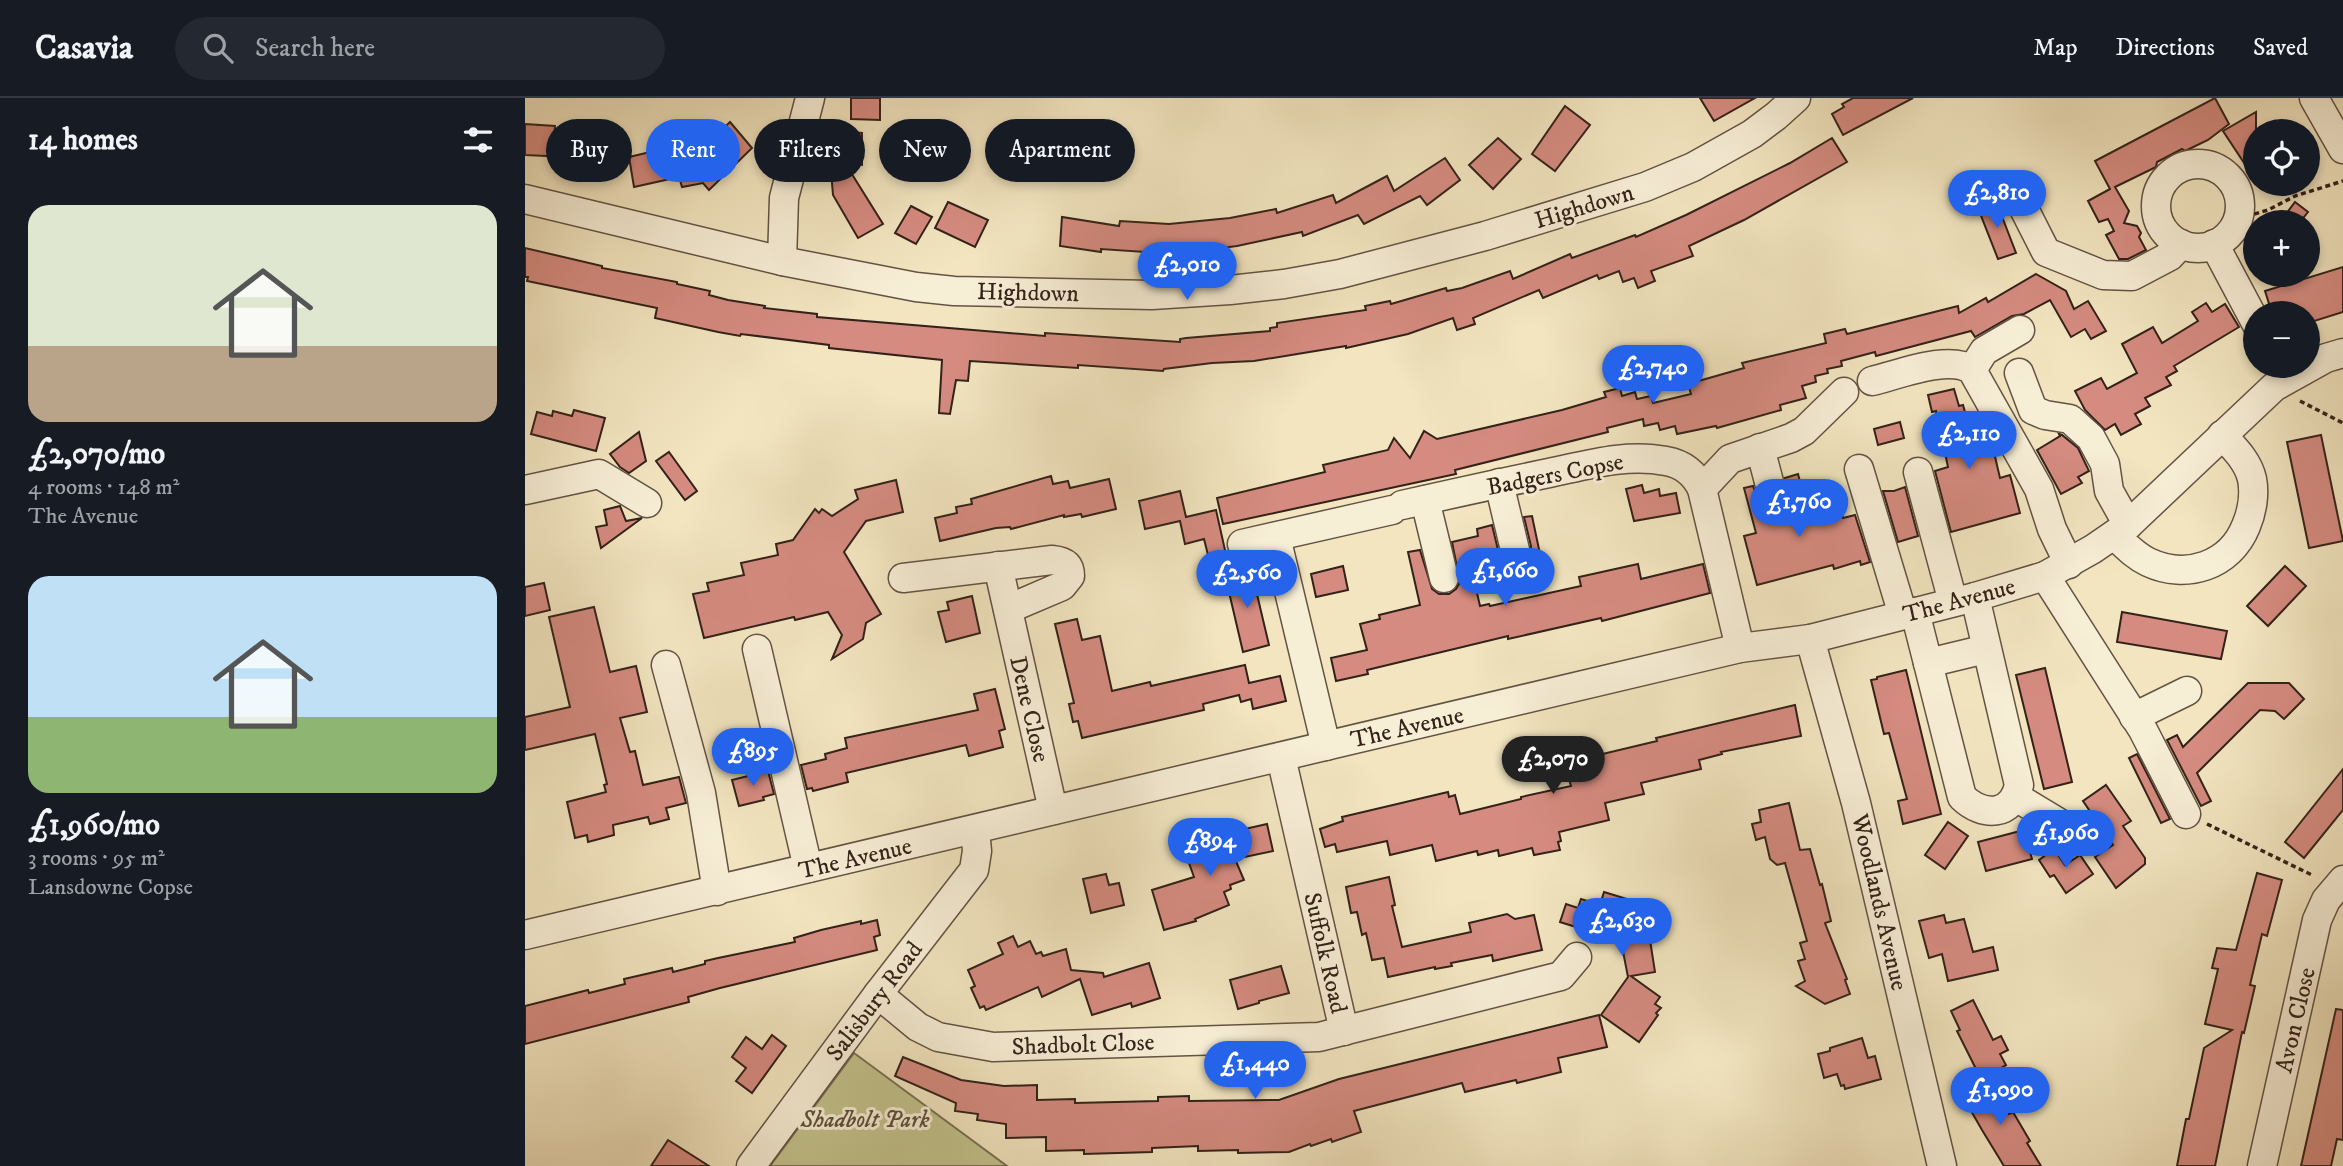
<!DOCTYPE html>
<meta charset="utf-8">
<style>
body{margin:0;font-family:"IM FELL DW Pica",serif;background:#242831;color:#f1f3f6;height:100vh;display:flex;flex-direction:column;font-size:26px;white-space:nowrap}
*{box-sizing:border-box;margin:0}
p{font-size:23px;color:#9ea1a6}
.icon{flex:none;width:38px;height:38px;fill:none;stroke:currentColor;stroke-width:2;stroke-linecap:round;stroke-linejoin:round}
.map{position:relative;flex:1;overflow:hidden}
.details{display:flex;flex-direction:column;background:#171b24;width:525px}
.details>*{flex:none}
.top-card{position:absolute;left:21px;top:21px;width:665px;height:63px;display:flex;gap:14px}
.controls{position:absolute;left:1718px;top:21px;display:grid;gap:14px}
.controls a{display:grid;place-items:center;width:77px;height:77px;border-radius:50%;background:#171b24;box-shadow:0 4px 10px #0003;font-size:35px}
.price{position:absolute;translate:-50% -60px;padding:0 16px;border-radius:24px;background:#2563eb;color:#fff;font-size:23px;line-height:46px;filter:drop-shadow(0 2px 4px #0008)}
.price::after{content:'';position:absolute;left:50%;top:42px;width:21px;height:16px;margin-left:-10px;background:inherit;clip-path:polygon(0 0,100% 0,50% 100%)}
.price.current{background:#222;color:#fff}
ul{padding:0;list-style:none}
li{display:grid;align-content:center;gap:14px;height:371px;padding:0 28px}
li span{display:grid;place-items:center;height:217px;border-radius:21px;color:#555}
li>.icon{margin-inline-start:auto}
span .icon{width:126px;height:126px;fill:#fffc;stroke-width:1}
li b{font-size:30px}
h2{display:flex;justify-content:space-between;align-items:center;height:84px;padding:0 28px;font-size:30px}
.tag{padding:0 24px;border-radius:32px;background:#171b24;box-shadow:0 4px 10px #0003;font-size:24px;line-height:63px}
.tag.current{background:#2563eb;color:#fff}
header{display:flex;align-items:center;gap:42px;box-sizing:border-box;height:98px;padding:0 35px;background:#171b24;border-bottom:2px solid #363941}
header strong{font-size:33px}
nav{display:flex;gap:38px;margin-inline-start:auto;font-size:24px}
.search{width:490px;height:63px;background:#242831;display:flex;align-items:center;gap:18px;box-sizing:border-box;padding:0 24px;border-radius:38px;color:#9ea1a6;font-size:26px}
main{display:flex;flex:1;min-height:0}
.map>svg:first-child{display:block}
.green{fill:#c2c28d;stroke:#7a7253;stroke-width:2}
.building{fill:#d58b80;stroke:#332219;stroke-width:2}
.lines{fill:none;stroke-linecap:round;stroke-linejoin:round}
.minor-casing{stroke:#635343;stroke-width:31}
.path{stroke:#332219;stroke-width:3.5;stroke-dasharray:5 3.5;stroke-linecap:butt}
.minor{stroke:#f7eed6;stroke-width:28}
.labels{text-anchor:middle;stroke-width:6;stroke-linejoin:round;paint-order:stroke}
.street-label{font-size:24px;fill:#332219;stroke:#f7eed6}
.park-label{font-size:24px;font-style:italic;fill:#5e523c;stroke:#f7eed6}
</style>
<header>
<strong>Casavia</strong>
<div class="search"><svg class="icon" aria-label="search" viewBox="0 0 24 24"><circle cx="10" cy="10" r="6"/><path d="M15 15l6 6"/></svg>Search here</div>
<nav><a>Map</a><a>Directions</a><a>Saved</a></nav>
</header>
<main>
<section class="details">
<h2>14 homes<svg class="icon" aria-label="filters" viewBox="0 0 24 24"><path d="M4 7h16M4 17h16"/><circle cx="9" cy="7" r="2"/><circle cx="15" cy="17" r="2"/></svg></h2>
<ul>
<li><span style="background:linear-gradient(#dfe7d0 65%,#b9a48a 0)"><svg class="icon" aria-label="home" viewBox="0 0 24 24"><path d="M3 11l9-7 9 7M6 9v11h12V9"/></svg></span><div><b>£2,070/mo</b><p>4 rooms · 148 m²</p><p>The Avenue</p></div></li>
<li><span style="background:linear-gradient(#bfe0f5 65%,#8fb573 0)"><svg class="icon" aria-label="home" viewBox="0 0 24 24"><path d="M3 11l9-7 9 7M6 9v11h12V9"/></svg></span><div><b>£1,960/mo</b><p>3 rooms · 95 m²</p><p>Lansdowne Copse</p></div></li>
</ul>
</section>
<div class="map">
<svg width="1818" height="1068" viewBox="0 0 1818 1068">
<rect width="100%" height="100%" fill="#f2e5c0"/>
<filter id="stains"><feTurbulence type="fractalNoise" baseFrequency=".00286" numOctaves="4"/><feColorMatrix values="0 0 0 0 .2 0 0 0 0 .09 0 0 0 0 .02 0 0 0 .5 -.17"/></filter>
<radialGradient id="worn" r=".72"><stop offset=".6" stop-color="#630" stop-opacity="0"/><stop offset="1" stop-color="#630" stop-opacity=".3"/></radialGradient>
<polygon class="green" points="329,955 482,1068 245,1068"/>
<g class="building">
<polygon points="326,0 355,0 355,22 326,21"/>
<polygon points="1175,0 1230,0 1189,23"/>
<polygon points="1328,0 1388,0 1318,37 1307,16 1319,9 1317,6"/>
<polygon points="1690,0 1704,26 1683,42 1660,53 1657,51 1632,64 1631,69 1590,89 1604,113 1599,125 1612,128 1616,135 1614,139 1621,152 1603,161 1594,161 1581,137 1589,133 1583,121 1574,124 1563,103 1585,91 1570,63"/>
<polygon points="1040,8 1065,27 1030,73 1007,56"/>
<polygon points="1731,14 1731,83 1698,33"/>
<polygon points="205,24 227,50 184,92 178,85 157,89 154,79 109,89 104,59 155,47 165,63"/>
<polygon points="0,26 30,28 29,41 92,40 91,70 41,72 42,59 0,57"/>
<polygon points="312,33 337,35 337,67 320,65 358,126 333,140 308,97 303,37 311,50"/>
<polygon points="973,40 996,61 968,91 944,67"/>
<polygon points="1307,40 1322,64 1219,122 1164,148 1168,158 1126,173 1130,183 1113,190 1109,180 1098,184 1094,173 1074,181 1072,177 1018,200 1014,192 948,220 950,226 932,232 928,220 883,236 821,250 821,248 729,263 687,265 639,271 638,273 553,267 553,270 445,263 443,283 431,282 425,316 414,315 417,262 304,250 304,247 216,236 215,238 193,234 130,220 132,210 2,183 3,179 0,179 0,150 77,168 77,170 152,184 152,186 185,193 184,197 203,202 240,208 239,210 292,216 292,219 520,238 520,235 655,244 655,241 661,240 745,233 745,230 752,229 752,225 841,212 840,208 865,203 866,206 921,190 922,193 937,190 985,173 988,181 1045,156 1047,160 1110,137 1111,139 1161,117 1265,65"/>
<polygon points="920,60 935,82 902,107 895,98 839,126 833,117 778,138 777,134 712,148 650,156 576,151 576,154 535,148 537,119 594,128 595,123 644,126 705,120 751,111 752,115 808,97 811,105 862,78 869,93"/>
<polygon points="1471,103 1491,155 1473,161 1453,110"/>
<polygon points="423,104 463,122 450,149 410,130"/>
<polygon points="1770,104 1783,114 1775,124 1755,124"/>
<polygon points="386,108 407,119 391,146 370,135"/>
<polygon points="1818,169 1818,214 1783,225 1783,215 1747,215 1740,193"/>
<polygon points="1511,176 1541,193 1549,211 1563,203 1581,233 1566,241 1560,231 1546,239 1525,202 1499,216 1487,218 1450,239 1446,233 1351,258 1350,254 1316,263 1317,268 1302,271 1303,275 1290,278 1291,284 1277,288 1281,300 1255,307 1256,312 1192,330 1191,328 1152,336 1150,328 1135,332 1133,325 1119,328 1118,321 1082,330 1083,334 930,372 931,376 698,426 692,400 800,374 798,367 863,352 869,340 885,360 899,333 912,341 1037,312 1081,299 1079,294 1095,290 1097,298 1110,294 1112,301 1126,298 1128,305 1166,296 1163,286 1219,270 1217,265 1301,245 1299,236 1320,231 1322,236 1433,208 1434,215 1461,200 1463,204"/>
<polygon points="1681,205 1687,214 1700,206 1714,229 1649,268 1652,273 1641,279 1646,287 1620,300 1625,308 1610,316 1616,326 1596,337 1590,326 1580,332 1560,312 1550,293 1576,280 1582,291 1612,275 1597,246 1628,229 1637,245 1673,223 1667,214"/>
<polygon points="1429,291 1434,308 1438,307 1451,354 1468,350 1475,380 1485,377 1495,415 1426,434 1410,373 1423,369 1411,313 1407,314 1403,297"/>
<polygon points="49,312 80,320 71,353 6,336 12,314 27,318 28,313 47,318"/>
<polygon points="1375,324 1379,340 1353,347 1349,331"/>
<polygon points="114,334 121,363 104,375 95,369 85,356"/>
<polygon points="1534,336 1537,337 1553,350 1564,373 1553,379 1557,385 1536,396 1512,352 1535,338"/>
<polygon points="1796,337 1818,443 1784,450 1762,344"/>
<polygon points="144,354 172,393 160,402 131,363"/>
<polygon points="1273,376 1286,426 1317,417 1318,420 1330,417 1345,464 1336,467 1335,463 1309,471 1308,467 1232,487 1219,438 1231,435 1219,390 1228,388 1236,410 1243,415 1252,415 1259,411 1264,403 1260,380"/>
<polygon points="526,378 528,386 543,383 545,390 584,381 591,411 557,419 556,416 539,419 539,417 486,431 485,429 471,430 415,443 410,420 432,415 431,409 447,406 446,401"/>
<polygon points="371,382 378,414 341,423 319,454 356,516 341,525 338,541 307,561 317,537 303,514 270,522 269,519 179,540 168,496 184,493 182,485 219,477 216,465 253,457 251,446 268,442 290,411 294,415 297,411 307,418 333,401 330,392"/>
<polygon points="1117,387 1119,395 1134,391 1135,398 1151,395 1155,415 1109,423 1101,391"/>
<polygon points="1380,389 1393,438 1373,444 1358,393 1369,393"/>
<polygon points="655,393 661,419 691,412 704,470 687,473 679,441 660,446 655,423 620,431 614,403"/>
<polygon points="95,408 101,423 117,420 76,450 71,429 82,427 79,412"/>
<polygon points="1007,418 1015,456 1005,459 1006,448 999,419"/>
<polygon points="967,427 974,456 980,466 947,473 955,508 964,506 965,508 1056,488 1054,479 1113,466 1116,481 1178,466 1185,495 1077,523 1076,520 983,541 983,538 842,572 843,576 811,583 806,560 842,552 835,526 855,521 854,517 895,507 883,454 895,452 907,491 914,496 924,496 931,491 935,484 927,444 953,438 952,431"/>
<polygon points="818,468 823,492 791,499 786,476"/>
<polygon points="1760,468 1781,488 1743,528 1722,508"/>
<polygon points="726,471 744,547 718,554 700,477"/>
<polygon points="19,485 25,512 0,518 0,489"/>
<polygon points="447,498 455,535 421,544 413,514 424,512 422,504"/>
<polygon points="69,509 85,574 111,568 122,614 95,620 105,654 110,653 118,687 154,679 161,705 141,710 144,721 125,726 123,719 88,727 89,737 63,744 62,737 50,740 42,704 81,694 79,687 82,686 70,636 0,652 0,619 45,609 24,519"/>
<polygon points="1597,514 1702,533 1696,561 1592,544"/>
<polygon points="552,521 557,542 575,538 587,593 625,584 626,588 720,567 724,585 755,578 761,603 728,611 726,601 716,604 714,597 678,606 679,612 557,640 553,623 548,624 544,606 549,605 530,526"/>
<polygon points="1520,570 1547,684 1519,691 1491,577"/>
<polygon points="1381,572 1416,716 1378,726 1373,703 1382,701 1364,635 1359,636 1346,582 1352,581 1352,579"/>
<polygon points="1723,585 1764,585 1779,601 1759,621 1750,613 1735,612 1672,675 1686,703 1676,708 1642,642 1652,637 1658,649"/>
<polygon points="470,591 480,631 474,633 478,649 444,658 441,647 321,675 323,684 288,693 287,690 282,691 276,667 301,661 300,656 322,650 320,640 453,612 449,596"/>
<polygon points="1270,607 1276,638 1196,654 1197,656 1174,662 1176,671 1116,685 1119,696 1080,705 1084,722 1034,734 1036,743 1033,744 1035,752 1009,757 1007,750 974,758 973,752 953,757 952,753 911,763 907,747 865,757 862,743 812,754 810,746 800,749 795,731 818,723 817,719 923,694 924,699 930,697 935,716 996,701 996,699 1046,688 1042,674 1050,672 1049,670 1070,665 1069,658 1132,643 1131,640"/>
<polygon points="1612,656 1645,721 1636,725 1604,660"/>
<polygon points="1818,671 1818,712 1779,760 1760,744"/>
<polygon points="243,673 249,696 238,699 239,702 214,708 207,682"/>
<polygon points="1581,687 1606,723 1598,728 1620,760 1620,766 1591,790 1570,759 1588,747 1558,703"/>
<polygon points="1264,705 1275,752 1285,751 1295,787 1297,786 1306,823 1300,825 1322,881 1320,882 1325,896 1300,906 1271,888 1280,883 1273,863 1280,861 1275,845 1282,843 1260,765 1252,767 1245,761 1240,739 1231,742 1227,726 1236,724 1234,712"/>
<polygon points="1423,724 1443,738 1420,771 1400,757"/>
<polygon points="742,726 748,753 710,761 719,782 705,787 706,791 699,794 704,807 670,821 671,823 639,832 627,792 669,779 664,765 668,763 666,759 670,758 668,755 712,737 711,733"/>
<polygon points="1499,732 1507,761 1461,773 1453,744"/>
<polygon points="1529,751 1540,767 1555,757 1568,776 1541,795 1529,777 1525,779 1514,762"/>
<polygon points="1732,775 1757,782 1742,838 1737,836 1725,887 1730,888 1719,935 1717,934 1690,1068 1652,1068 1661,1021 1664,1021 1679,950 1707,932 1680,926 1693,871 1687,870 1692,850 1711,852"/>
<polygon points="581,776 584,787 594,785 599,807 566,815 558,781"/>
<polygon points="864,779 870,807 867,808 877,849 946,834 944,825 982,816 990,821 1009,817 1017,852 968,863 967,857 926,865 927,868 910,871 910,869 863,879 859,860 847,862 841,835 837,837 832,814 826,815 821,789"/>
<polygon points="1079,794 1115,805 1121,843 1125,842 1130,874 1106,878 1135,899 1130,906 1136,910 1131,915 1133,917 1114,944 1076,917 1103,879 1096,843 1035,824 1041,806 1053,810 1056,801 1075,807"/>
<polygon points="1419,817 1421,825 1439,821 1448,854 1468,849 1473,872 1423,883 1417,856 1404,860 1394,823"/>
<polygon points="352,822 355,837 349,839 352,852 195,890 163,899 164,904 0,946 0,908 63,892 64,895 100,886 99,881 147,870 148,874 180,866 180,863 193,860 270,844 269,840 296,832 336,823 336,826"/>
<polygon points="488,838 493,849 505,843 511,856 516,854 518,858 541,851 546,872 578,875 579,879 624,865 635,900 607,909 606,905 567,917 555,881 517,899 513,889 461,912 459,908 455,910 446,890 450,888 443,872 478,856 473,845"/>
<polygon points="756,868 764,895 734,903 734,905 713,911 705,882"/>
<polygon points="1448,902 1468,942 1476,938 1483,952 1475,956 1481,967 1456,981 1432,933 1435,932 1426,913"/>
<polygon points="1811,911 1818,912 1818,1042 1812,1041 1806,1068 1776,1068"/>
<polygon points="1074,917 1082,949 1033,960 1036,974 992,985 991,982 940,994 937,985 829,1013 836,1034 807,1044 806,1041 786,1048 785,1046 764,1054 713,1055 713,1052 673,1053 673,1048 627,1050 627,1054 559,1056 559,1052 521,1053 521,1039 481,1040 481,1026 452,1022 453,1016 430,1013 431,1005 370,978 378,959 436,982 479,988 512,987 512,1002 550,1001 550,1005 633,1003 633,999 664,998 664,1003 754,1002 814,981"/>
<polygon points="247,937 261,948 227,995 211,983 221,970 207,959 221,939 237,951"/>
<polygon points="1337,940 1343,960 1350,958 1356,981 1320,991 1319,987 1316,988 1312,976 1299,980 1293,956 1305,953 1305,950"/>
<polygon points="1463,981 1484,1016 1488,1014 1505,1043 1502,1045 1516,1068 1479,1068 1457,1032 1437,997"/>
<polygon points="143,1042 184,1068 126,1068"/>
</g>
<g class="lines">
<defs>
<g id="minor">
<polyline points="1789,0 1818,51"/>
<circle cx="1673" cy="108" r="42"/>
<polyline points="1490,93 1521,154 1578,177 1607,178 1645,158 1656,146"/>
<polyline points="0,101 257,163 391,189 429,193 627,197 705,192 759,186 815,176 960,138 1120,89 1168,69 1227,36 1251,18 1271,0"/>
<polyline points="1689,146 1731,225"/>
<polyline points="257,163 259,100 285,0"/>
<polyline points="1447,272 1459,253 1495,232"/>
<polyline points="1494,275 1508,312 1520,317 1545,321 1566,340 1580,366 1584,393 1603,427"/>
<path d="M1347 283C1373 277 1424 256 1447 272L1514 391 1527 431 1544 466"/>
<polyline points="1235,350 1248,399"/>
<polyline points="1334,371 1378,517"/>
<polyline points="1393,374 1428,504"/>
<polyline points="974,385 990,452"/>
<polyline points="1177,391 1205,361 1266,340 1279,333 1319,294"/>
<polyline points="0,392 74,376 122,405"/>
<polyline points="900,402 919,480"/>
<path d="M877 407C926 396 975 385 1024 375 1062 367 1102 355 1141 363 1158 366 1170 376 1177 391L1215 550"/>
<path d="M1589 437C1600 447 1610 458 1623 464 1661 482 1705 468 1721 428 1727 414 1730 396 1727 381 1723 363 1709 350 1697 337"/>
<polyline points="751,439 801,648"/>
<polyline points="717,446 867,412"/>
<polyline points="473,468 528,712"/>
<polyline points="1520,478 1618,632 1661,716"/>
<path d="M378 480 527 462C538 463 545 466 545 478L537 488 483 511"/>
<path d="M1390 514 1437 699C1458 719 1487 719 1494 687L1450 499"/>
<polyline points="1285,541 1331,705 1417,1068"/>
<polyline points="232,551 283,770"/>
<polyline points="1403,565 1461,551"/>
<polyline points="141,567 176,695 192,793"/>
<polyline points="1609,619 1662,593"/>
<polyline points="756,659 819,933"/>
<polyline points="1491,699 1559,740"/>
<polyline points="0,837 1215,550 1285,541 1450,499 1520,478 1568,451 1603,427 1749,289 1801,260 1818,255"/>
<polyline points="353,896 393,929 413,939 468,949 794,939 1036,878 1052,859"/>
<polyline points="226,1068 353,896 449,772 452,753 450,732"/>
<polyline points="1737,1068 1792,822 1801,802 1818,782"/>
</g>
</defs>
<use href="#minor" class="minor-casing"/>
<g class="path">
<polyline points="1713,121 1743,112 1770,98 1818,83"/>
<polyline points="1775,303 1818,325"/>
<polyline points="1682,726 1789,778"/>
</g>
<use href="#minor" class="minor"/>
</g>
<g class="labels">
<g class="street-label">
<text transform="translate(1059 108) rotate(-17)" y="8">Highdown</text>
<text transform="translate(503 194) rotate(1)" y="8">Highdown</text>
<text transform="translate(1030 376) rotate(-11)" y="8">Badgers Copse</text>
<text transform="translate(1434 502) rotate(-15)" y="8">The Avenue</text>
<text transform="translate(505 611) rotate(77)" y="8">Dene Close</text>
<text transform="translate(882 629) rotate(-13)" y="8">The Avenue</text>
<text transform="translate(330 760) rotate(-13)" y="8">The Avenue</text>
<text transform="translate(1355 804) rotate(77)" y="8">Woodlands Avenue</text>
<text transform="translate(801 855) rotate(77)" y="8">Suffolk Road</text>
<text transform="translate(349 903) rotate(-53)" y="8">Salisbury Road</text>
<text transform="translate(1770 922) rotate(-77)" y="8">Avon Close</text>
<text transform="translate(558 946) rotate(-2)" y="8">Shadbolt Close</text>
</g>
<g class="park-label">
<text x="340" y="1029">Shadbolt Park</text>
</g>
</g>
<rect width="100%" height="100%" filter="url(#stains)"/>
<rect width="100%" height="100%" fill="url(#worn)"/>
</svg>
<div class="controls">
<a><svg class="icon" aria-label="locate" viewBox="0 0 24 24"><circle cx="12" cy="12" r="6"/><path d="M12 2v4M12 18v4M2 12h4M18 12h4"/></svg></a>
<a>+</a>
<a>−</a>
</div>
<b class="price" style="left:1472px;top:132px">£2,810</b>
<b class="price" style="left:662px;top:204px">£2,010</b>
<b class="price" style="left:1128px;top:307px">£2,740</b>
<b class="price" style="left:1444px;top:373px">£2,110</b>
<b class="price" style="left:1274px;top:441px">£1,760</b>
<b class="price" style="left:980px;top:510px">£1,660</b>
<b class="price" style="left:722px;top:512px">£2,560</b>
<b class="price" style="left:228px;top:690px">£895</b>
<b class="price current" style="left:1028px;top:698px">£2,070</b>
<b class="price" style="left:1541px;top:772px">£1,960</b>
<b class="price" style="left:685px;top:780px">£894</b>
<b class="price" style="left:1097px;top:860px">£2,630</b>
<b class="price" style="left:730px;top:1003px">£1,440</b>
<b class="price" style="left:1475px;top:1029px">£1,090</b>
<div class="top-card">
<a class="tag">Buy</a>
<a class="tag current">Rent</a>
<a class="tag">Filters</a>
<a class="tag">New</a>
<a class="tag">Apartment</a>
</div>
</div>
</main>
